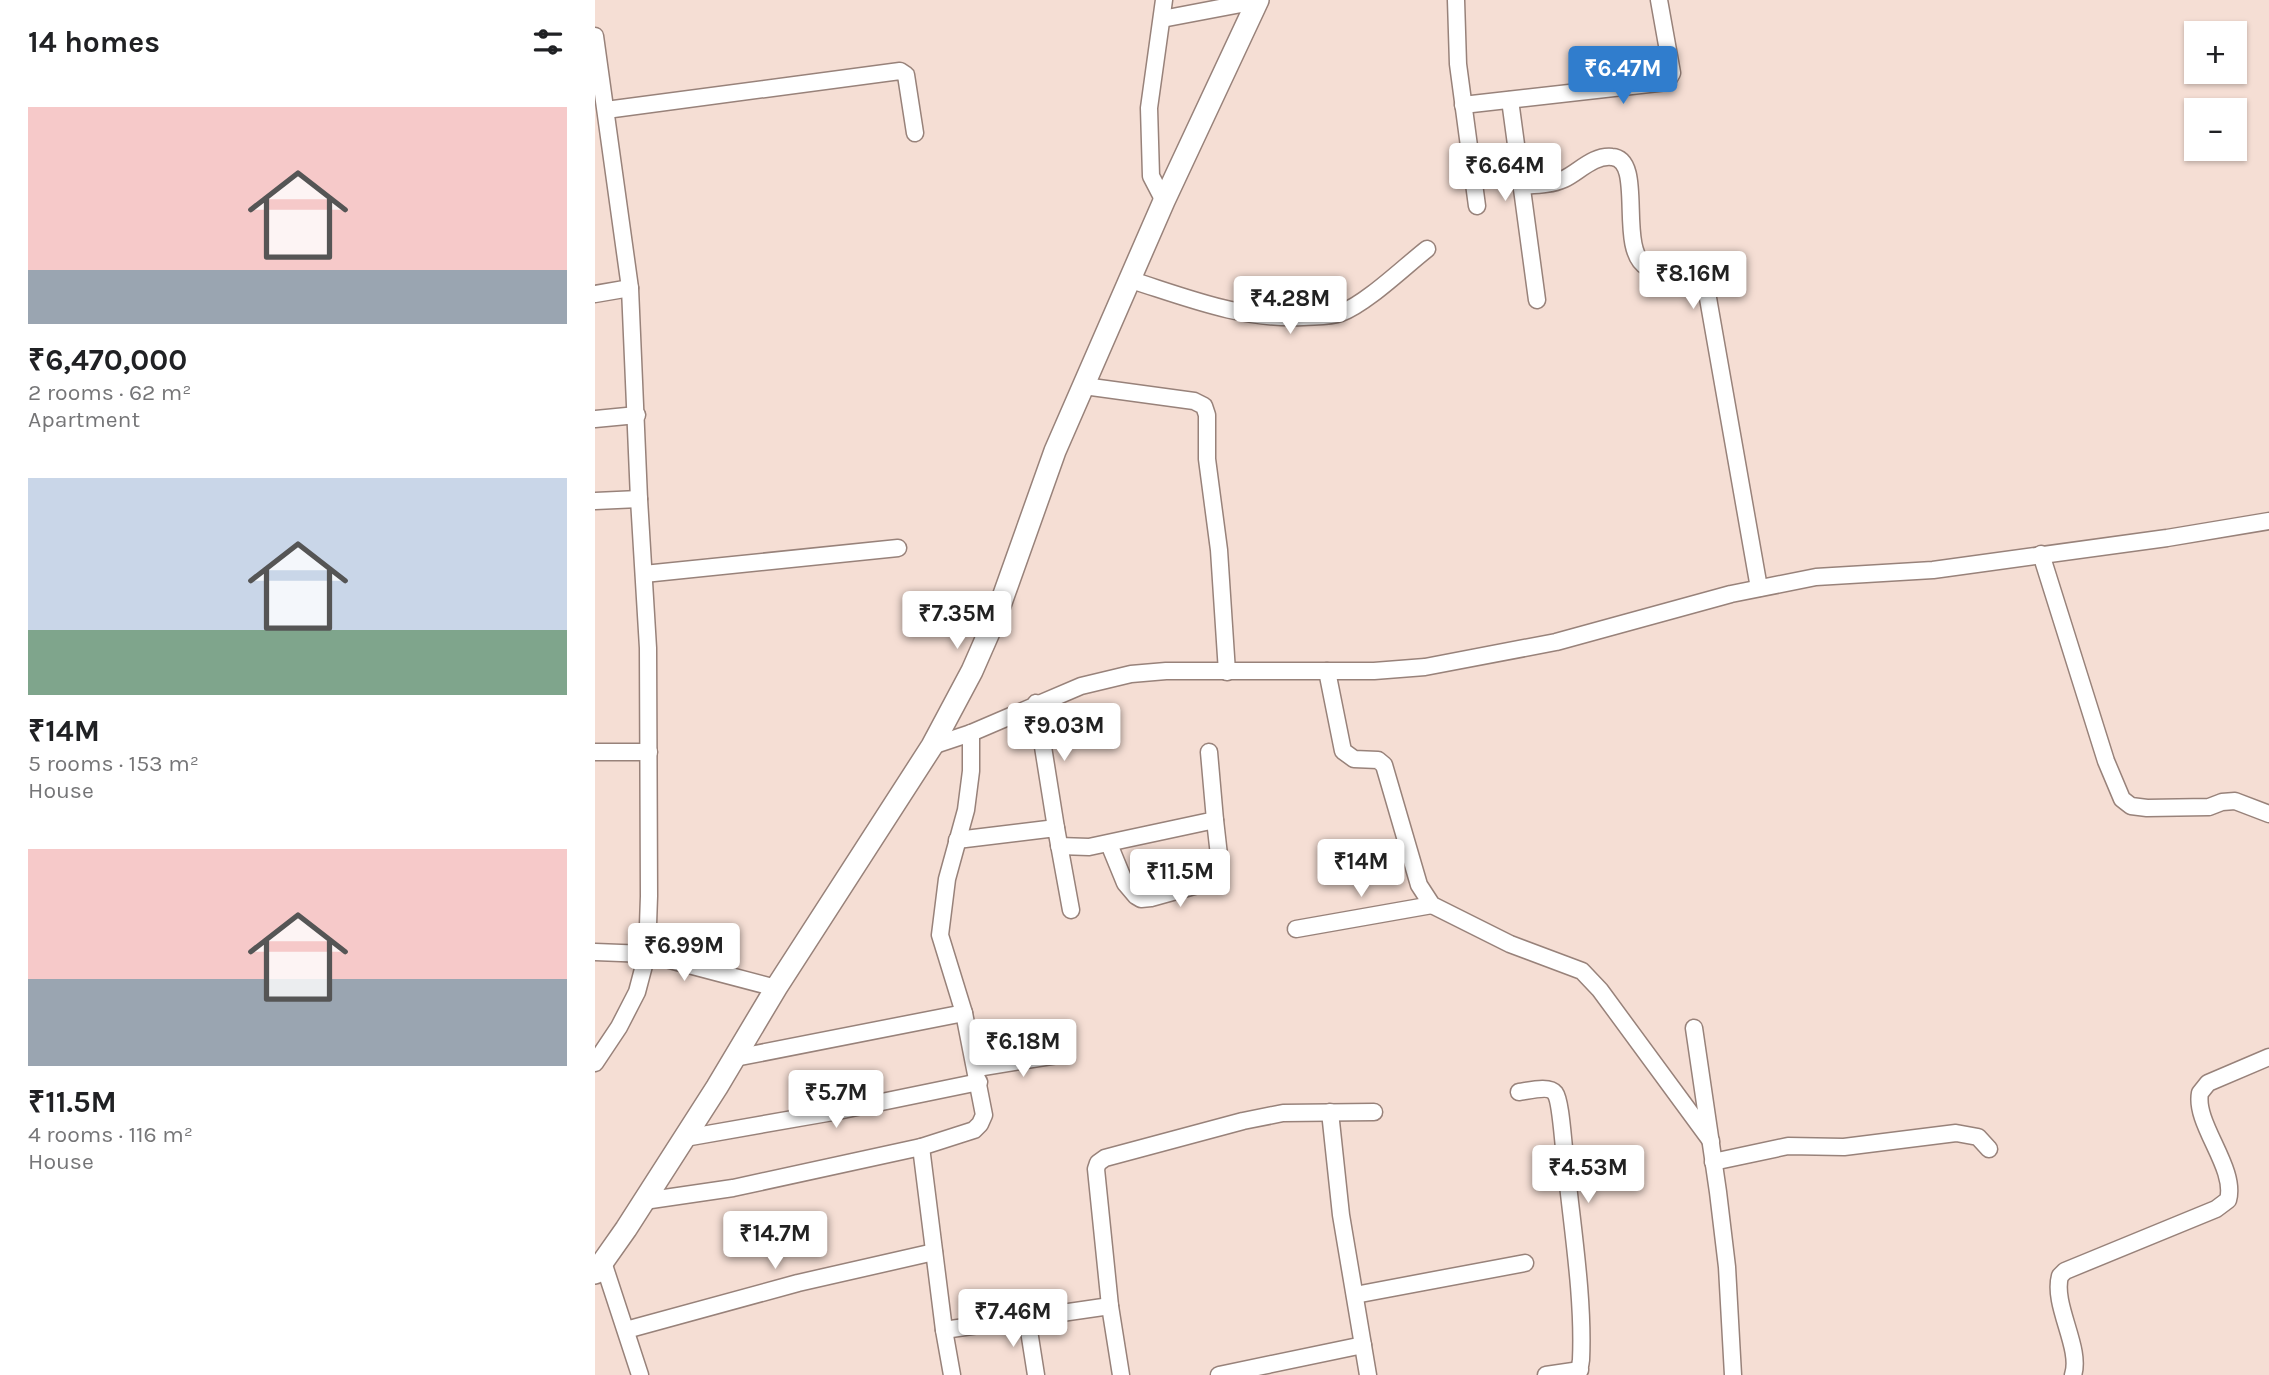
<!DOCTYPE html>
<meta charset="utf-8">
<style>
body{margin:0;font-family:Karla,sans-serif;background:#f2f2f2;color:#202124;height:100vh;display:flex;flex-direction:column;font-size:26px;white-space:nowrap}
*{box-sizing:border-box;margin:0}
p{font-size:23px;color:#757577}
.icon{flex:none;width:38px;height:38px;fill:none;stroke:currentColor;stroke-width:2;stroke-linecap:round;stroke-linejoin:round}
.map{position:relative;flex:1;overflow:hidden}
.side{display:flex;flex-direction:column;background:#fff;width:595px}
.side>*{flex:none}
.controls{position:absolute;left:1589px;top:21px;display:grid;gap:14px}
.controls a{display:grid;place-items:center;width:63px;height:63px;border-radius:0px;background:#fff;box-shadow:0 2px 5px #0004;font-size:35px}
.price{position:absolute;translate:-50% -60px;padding:0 16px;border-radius:7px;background:#fff;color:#222;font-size:23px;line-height:46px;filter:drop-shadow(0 2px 4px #0008)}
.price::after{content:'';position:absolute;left:50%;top:42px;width:21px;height:16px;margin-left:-10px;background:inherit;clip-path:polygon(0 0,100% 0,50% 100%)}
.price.selected{background:#307dcd;color:#fff}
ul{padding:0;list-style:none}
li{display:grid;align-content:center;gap:14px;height:371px;padding:0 28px}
li span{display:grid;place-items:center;height:217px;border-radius:0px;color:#555}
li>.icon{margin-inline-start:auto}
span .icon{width:126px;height:126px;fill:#fffc;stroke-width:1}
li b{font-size:30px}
h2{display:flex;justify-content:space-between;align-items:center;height:84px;padding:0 28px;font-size:30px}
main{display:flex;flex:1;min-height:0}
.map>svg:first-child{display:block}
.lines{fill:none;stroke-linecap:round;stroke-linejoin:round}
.street-casing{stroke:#98827a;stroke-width:19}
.secondary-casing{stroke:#98827a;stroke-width:24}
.street{stroke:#fff;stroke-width:16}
.secondary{stroke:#fff;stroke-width:21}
</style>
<main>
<section class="side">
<h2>14 homes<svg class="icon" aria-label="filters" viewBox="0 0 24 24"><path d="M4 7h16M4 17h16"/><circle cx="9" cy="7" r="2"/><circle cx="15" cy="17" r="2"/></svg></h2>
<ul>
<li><span style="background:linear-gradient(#f6c9c9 75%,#9aa5b1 0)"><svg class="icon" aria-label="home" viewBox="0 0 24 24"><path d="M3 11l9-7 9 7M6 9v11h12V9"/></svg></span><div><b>₹6,470,000</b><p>2 rooms · 62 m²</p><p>Apartment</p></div></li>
<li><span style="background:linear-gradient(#c9d6e8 70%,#7fa58c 0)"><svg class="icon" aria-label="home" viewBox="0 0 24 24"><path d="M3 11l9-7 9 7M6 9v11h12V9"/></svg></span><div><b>₹14M</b><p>5 rooms · 153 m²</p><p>House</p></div></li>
<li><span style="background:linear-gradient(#f6c9c9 60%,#9aa5b1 0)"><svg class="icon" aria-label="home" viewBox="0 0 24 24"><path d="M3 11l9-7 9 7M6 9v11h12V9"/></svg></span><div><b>₹11.5M</b><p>4 rooms · 116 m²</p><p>House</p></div></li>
</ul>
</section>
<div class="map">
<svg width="1674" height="1375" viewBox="0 0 1674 1375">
<rect width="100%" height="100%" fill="#f5ded4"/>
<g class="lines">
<defs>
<g id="street">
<polyline points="569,0 554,108 556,176 569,201"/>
<polyline points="861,0 863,64 882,206"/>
<polyline points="567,19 662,1"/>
<polyline points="0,36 35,288 44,499 53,648 54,896 52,954 42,992 24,1027 0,1063"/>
<polyline points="915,100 942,300"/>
<polyline points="868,105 1072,82 1077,73 1064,0"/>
<polyline points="11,110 305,71 311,75 320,133"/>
<path d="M926 186C940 185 956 185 969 179 984 172 998 155 1017 157 1051 159 1021 250 1052 267 1066 275 1084 270 1100 271L1110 281 1164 588"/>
<path d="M536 280C593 298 647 320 708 317 721 316 734 317 746 313 772 303 809 267 832 249"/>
<polyline points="0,294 35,288"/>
<polyline points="489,386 599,401 609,406 612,415 612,459 624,550 632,672"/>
<polyline points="0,419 42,415"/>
<polyline points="0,501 44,499"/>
<polyline points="1446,554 1511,761 1527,799 1536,806 1552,808 1614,807 1627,802 1640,801 1674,814"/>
<polyline points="49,574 303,548"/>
<polyline points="732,671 748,751 759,759 783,760 789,765 824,885 837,905 915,944 987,971 1005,990 1116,1141"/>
<polyline points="441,703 461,828"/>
<polyline points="337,746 376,733 486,686 536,674 571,671 779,671 830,667 961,642 1136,594 1221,577 1338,570 1572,538 1674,521"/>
<polyline points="0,752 54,752"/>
<polyline points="362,840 461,828 476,910"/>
<polyline points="514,844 530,883 541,896 546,899 556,898 617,881 625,864 620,820"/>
<polyline points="464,846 494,847 620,820 614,752"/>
<polyline points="701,929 837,905"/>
<polyline points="0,952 52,954 181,988"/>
<polyline points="1099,1028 1123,1192 1132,1267 1138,1375"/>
<polyline points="140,1058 369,1013"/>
<polyline points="382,1068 469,1054"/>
<path d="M924 1092C933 1091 954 1085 960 1093 966 1101 968 1144 970 1156 976 1221 989 1295 986 1360 985 1366 985 1370 982 1375"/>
<polyline points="735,1112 746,1215 773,1375"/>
<polyline points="90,1138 238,1112 384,1082"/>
<polyline points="1118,1162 1193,1146 1249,1147 1361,1133 1383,1137 1394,1149"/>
<polyline points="49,1201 138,1188 326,1147"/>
<polyline points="8,1262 45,1375"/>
<polyline points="760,1295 930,1263"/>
<polyline points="432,1318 441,1375"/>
<polyline points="31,1330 203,1283 339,1252"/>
<polyline points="349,1330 515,1306"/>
<polyline points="357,1375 349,1330 326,1147 379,1130 385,1124 389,1115 369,1013 345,935 352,879 371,810 376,771 376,733"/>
<polyline points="526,1375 515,1306 501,1169 503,1163 510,1158 648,1121 688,1113 779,1112"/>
<polyline points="624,1375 768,1345"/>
<polyline points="951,1375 985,1370"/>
<path d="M1478 1375C1487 1348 1457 1305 1465 1276L1470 1271 1621 1209 1633 1200C1642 1168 1599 1124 1605 1093L1613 1083 1674 1057"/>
</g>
<polyline id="secondary" points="0,1273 31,1229 122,1087 181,988 337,746 377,671 402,614 460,451 569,201 663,0"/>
</defs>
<use href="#street" class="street-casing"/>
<use href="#secondary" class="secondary-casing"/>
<use href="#street" class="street"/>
<use href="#secondary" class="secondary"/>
</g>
</svg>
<div class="controls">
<a>+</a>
<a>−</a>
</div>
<b class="price selected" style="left:1028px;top:106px">₹6.47M</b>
<b class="price" style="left:910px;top:203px">₹6.64M</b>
<b class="price" style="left:1098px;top:311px">₹8.16M</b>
<b class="price" style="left:695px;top:336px">₹4.28M</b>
<b class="price" style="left:362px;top:651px">₹7.35M</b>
<b class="price" style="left:469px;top:763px">₹9.03M</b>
<b class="price" style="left:766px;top:899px">₹14M</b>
<b class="price" style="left:585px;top:909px">₹11.5M</b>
<b class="price" style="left:89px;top:983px">₹6.99M</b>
<b class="price" style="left:428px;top:1079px">₹6.18M</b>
<b class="price" style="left:241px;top:1130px">₹5.7M</b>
<b class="price" style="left:993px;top:1205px">₹4.53M</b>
<b class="price" style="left:180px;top:1271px">₹14.7M</b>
<b class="price" style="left:418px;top:1349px">₹7.46M</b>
</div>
</main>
